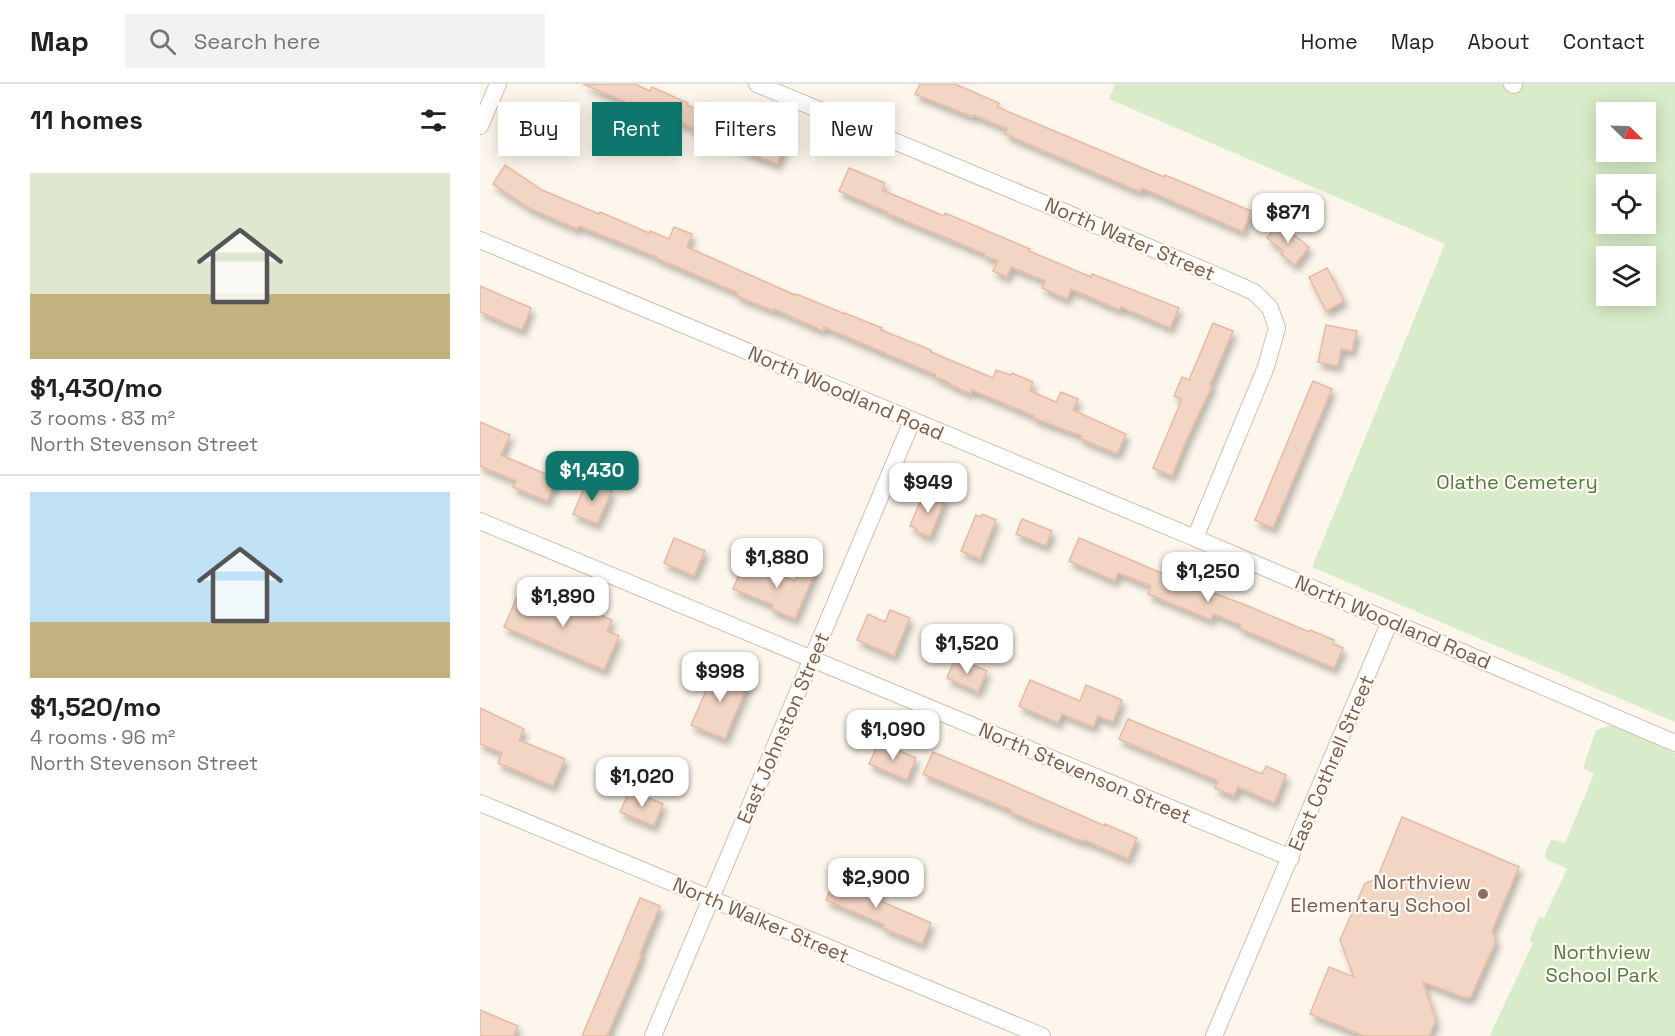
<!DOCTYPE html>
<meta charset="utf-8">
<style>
body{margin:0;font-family:"Space Grotesk",sans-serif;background:#f2f2f2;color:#222;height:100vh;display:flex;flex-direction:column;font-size:22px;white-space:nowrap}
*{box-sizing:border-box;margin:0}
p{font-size:20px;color:#767676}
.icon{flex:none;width:33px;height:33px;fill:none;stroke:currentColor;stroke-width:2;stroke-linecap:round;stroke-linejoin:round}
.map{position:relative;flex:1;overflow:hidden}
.details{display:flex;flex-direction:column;background:#fff;width:480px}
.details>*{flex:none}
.top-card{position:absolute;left:18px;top:18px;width:570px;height:54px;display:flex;gap:12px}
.needle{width:39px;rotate:113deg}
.controls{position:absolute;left:1116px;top:18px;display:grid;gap:12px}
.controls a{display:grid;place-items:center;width:60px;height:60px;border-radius:0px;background:#fff;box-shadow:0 3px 15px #0003;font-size:30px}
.price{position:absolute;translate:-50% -51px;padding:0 14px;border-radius:12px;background:#fff;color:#222;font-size:20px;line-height:39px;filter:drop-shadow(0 2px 3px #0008)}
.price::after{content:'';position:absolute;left:50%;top:36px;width:18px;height:14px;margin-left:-9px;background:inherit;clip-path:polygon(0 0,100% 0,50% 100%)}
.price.on{background:#0f766e;color:#fff}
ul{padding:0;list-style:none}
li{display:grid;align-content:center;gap:12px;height:318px;padding:0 30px}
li+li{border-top:2px solid #e0e0e0}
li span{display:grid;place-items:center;height:186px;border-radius:0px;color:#555}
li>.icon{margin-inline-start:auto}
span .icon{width:108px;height:108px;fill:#fffc;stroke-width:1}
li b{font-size:26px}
h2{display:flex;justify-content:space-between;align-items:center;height:72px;padding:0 30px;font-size:26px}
.pill{padding:0 21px;border-radius:0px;background:#fff;box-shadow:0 3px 15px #0003;font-size:21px;line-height:54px}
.pill.on{background:#0f766e;color:#fff}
header{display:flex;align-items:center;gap:36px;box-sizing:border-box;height:84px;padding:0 30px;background:#fff;border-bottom:2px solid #e0e0e0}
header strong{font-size:28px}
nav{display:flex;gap:33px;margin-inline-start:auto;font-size:21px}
.search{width:420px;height:54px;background:#f2f2f2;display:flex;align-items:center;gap:15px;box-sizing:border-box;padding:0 21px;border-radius:0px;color:#767676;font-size:22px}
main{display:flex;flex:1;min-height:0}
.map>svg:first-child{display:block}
.green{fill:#d8ecc9;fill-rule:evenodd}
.building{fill:#f3d5c3;stroke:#e6bba3;stroke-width:1.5;filter:url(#shadow)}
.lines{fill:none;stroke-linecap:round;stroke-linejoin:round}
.minor-casing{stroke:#d1beb0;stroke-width:18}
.minor{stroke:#fff;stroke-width:16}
.education-dot{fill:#8d6e63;stroke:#fffaf3;stroke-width:2}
.labels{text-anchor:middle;stroke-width:4.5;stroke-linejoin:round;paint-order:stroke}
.street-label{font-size:20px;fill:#7a5c4d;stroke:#fffaf3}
.park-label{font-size:20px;fill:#537a41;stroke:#fffaf3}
.education-label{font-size:20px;fill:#785e54;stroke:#fffaf3;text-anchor:end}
</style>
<header>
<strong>Map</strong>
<div class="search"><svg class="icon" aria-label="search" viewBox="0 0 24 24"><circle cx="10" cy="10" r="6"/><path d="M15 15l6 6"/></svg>Search here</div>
<nav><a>Home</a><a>Map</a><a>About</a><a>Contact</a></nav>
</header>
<main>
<section class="details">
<h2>11 homes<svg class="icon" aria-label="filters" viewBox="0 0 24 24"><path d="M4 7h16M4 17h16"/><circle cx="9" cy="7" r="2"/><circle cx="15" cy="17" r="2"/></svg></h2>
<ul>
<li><span style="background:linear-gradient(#dfe7d0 65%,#c2b280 0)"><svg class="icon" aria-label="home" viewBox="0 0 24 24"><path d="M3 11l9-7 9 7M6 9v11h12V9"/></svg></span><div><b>$1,430/mo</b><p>3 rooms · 83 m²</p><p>North Stevenson Street</p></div></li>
<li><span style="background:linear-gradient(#bfe0f5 70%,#c2b280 0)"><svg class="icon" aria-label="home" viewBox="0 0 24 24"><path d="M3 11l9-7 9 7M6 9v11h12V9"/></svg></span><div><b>$1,520/mo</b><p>4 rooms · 96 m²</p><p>North Stevenson Street</p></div></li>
</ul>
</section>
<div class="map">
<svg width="1195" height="952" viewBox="0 0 1195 952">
<defs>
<filter id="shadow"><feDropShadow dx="3.5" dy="6" stdDeviation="3" flood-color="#0004"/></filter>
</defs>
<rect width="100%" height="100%" fill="#fdf6ec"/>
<g class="green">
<path d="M635 0H1195V638L832 483 965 160 629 15ZM1126 28H1166V68H1126ZM1126 100H1166V140H1126ZM1126 172H1166V212H1126Z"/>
<polygon points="1131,641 1195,669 1195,952 1011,952 1010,951 1053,859 1049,857 1059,833 1064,834 1087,785 1066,775 1065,768 1072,755 1085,759 1114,690 1103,684 1116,646"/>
</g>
<g class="building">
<polygon points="103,0 155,0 170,7 172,3 208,19 207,21 268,47 270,44 306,59 297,80 212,46 213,44 151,18 150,20"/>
<polygon points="440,0 475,0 519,19 517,23 684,93 685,91 771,127 763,148 662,104 660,108 525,50 527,45 494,31 493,33 435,10"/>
<polygon points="25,81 62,106 119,130 120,128 169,149 170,147 189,155 194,143 212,150 207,163 315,211 316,210 365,230 365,229 402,244 401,246 451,266 451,268 513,294 516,286 531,291 532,289 553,298 550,307 576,318 581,308 598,315 593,326 646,350 637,370 601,355 602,352 553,334 554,332 492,306 491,310 469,300 470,299 455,293 456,291 344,243 343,247 294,225 294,227 257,212 258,209 176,174 177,173 99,142 97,145 49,124 13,100"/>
<polygon points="369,84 405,99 402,106 464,132 465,129 550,165 549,167 611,193 612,190 699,224 690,244 641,223 640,226 591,205 587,215 562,204 565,197 531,183 527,193 513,187 518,177 505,172 505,170 406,129 407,128 359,107"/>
<polygon points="799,139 829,163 815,181 801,170 803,167 787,154"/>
<polygon points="847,184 864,217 846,227 829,193"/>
<polygon points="0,202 51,224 42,246 0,228"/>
<polygon points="733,239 753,247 730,301 732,302 707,355 692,392 673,384 702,315 694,312 702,293 709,296"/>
<polygon points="846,241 877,247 872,267 861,265 858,282 838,278"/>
<polygon points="833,297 852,305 793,444 775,436"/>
<polygon points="0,338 30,351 21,371 77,395 67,417 33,403 36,397 0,382"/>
<polygon points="107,397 132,407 117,440 93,430"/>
<polygon points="451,409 465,415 450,453 436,447 437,445 430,442 440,418 441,418 445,410 450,412"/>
<polygon points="502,430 516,436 500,475 481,467 496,431 501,433"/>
<polygon points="542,435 572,447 566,462 536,450"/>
<polygon points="194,454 225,467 214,492 184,479"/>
<polygon points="599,454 691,493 768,522 829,548 830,546 854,556 853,560 863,564 854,584 759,544 761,541 733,530 731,536 668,510 671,502 638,489 635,497 589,477"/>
<polygon points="323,480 336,486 315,535 291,525 293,521 253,505 262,484 276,490 279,482 315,497"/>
<polygon points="43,499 59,505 54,516 80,527 85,516 132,536 127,547 139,552 124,586 24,543"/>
<polygon points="410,526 430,534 414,572 377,556 388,530 405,538"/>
<polygon points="475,574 507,587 498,608 467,594"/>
<polygon points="244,585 261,592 260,596 268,600 245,655 211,641 235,586 242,589"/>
<polygon points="550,596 600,617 606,601 642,616 633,638 618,632 613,643 582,630 578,639 539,622"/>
<polygon points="0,624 44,645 39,656 85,675 73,702 18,679 22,669 0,660"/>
<polygon points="648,635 782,690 786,682 806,691 794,719 758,703 754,712 735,704 738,697 639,655"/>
<polygon points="399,658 436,674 427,696 389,680"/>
<polygon points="453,668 527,699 625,742 625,740 657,754 648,775 604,756 604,758 561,741 530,728 531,726 443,690"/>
<polygon points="150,706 183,720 174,742 140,728"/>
<polygon points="922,733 1039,783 1012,847 1016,857 991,913 985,914 943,898 956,937 949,952 884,952 830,930 849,883 874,893 860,856 885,799 897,795"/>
<polygon points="357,789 401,808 398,816 451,839 442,860 403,844 404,841 346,816"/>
<polygon points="160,814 180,822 160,870 162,871 127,952 102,952"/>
<polygon points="0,926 38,942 33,952 0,952"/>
</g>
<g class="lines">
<defs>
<g id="minor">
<polyline points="277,0 731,189 774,208 790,224 797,244 786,283 715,454"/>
<polyline points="1032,0 1034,1"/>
<polyline points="0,42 18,0"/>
<polyline points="0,156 715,454 1195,659"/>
<polyline points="0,437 811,774"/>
<polyline points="0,719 562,952"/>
<polyline points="173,952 432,337"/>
<polyline points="734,952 910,537"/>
</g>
</defs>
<use href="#minor" class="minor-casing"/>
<use href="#minor" class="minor"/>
</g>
<circle class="education-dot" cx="1003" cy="810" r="6"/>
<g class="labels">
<g class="street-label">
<text transform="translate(650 155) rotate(23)" y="7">North Water Street</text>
<text transform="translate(366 309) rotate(23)" y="7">North Woodland Road</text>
<text transform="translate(913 538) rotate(23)" y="7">North Woodland Road</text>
<text transform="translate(303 644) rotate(-67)" y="7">East Johnston Street</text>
<text transform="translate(851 679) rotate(-67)" y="7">East Cothrell Street</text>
<text transform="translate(605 689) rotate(23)" y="7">North Stevenson Street</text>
<text transform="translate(281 836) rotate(23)" y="7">North Walker Street</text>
</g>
<g class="park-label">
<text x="1037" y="405">Olathe Cemetery</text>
<text x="1122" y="875">Northview<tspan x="1122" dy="23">School Park</tspan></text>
</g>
<g class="education-label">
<text x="991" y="805">Northview<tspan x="991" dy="23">Elementary School</tspan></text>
</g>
</g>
</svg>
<div class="controls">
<a><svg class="needle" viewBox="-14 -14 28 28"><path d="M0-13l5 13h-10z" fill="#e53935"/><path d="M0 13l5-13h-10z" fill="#767676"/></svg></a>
<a><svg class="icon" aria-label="locate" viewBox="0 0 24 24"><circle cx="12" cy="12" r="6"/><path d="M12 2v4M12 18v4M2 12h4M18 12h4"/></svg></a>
<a><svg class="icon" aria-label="layers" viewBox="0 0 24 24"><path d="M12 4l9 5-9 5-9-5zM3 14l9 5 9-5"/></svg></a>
</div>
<b class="price" style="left:808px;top:160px">$871</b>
<b class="price on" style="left:112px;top:418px">$1,430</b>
<b class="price" style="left:448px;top:430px">$949</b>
<b class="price" style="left:297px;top:505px">$1,880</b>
<b class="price" style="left:728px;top:519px">$1,250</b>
<b class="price" style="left:83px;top:544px">$1,890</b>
<b class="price" style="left:487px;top:591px">$1,520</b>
<b class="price" style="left:240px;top:619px">$998</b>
<b class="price" style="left:413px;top:677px">$1,090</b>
<b class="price" style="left:162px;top:724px">$1,020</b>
<b class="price" style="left:396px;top:825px">$2,900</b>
<div class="top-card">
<a class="pill">Buy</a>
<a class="pill on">Rent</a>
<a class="pill">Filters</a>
<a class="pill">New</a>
</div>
</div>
</main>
